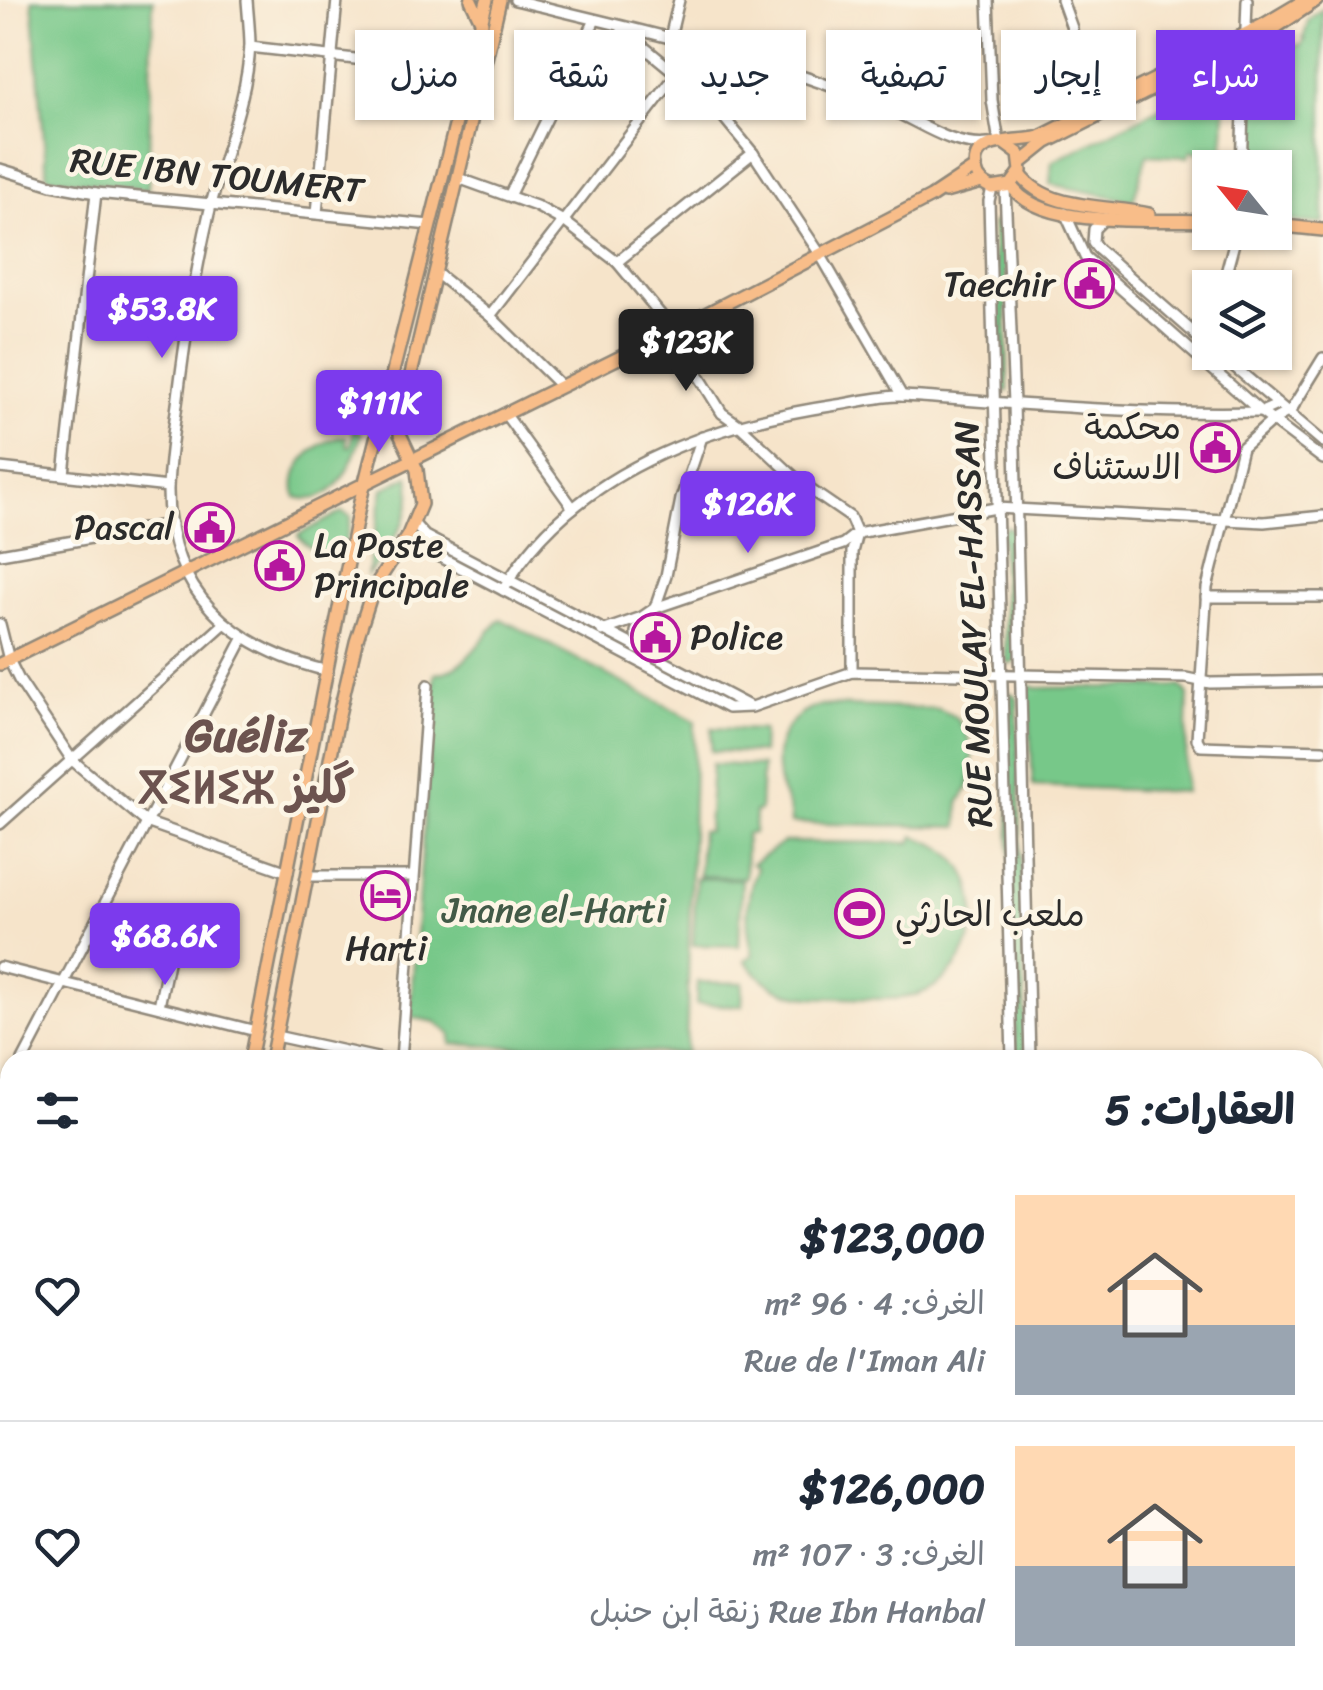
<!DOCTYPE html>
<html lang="ar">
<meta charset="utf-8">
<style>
body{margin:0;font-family:Sriracha,"Playpen Sans Arabic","Noto Sans Tifinagh",sans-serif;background:#f6f6f7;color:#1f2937;direction:rtl;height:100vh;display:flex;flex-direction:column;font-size:38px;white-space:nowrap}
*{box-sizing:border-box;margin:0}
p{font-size:32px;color:#747a83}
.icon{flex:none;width:55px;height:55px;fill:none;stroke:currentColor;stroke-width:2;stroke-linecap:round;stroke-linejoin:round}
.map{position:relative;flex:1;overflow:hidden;direction:ltr}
.side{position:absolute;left:0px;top:1050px;width:1325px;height:640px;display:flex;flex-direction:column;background:#fff;border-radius:30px 30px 0 0;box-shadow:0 2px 8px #0004;direction:rtl}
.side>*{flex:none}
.hud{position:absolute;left:30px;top:30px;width:1265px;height:90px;direction:rtl;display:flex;gap:20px}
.needle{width:65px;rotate:300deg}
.controls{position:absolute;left:1192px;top:150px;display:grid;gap:20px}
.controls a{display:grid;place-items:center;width:100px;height:100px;border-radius:0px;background:#fff;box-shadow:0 2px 8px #0004;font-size:50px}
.price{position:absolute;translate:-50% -85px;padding:0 22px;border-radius:10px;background:#7c3aed;color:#fff;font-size:32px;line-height:65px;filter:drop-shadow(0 2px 5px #0008)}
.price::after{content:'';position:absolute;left:50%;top:60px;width:30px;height:22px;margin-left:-15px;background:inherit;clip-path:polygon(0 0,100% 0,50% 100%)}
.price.selected{background:#222;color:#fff}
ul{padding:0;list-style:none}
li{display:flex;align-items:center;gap:30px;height:250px;padding:0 30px}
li+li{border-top:2px solid #e0e1e3}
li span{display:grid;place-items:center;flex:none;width:280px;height:200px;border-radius:0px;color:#555}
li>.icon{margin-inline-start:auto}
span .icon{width:120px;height:120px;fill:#fffc;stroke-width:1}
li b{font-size:42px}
h2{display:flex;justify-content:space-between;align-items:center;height:120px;padding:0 30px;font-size:42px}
.pill{padding:0 35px;border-radius:0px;background:#fff;box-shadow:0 2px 8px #0004;font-size:35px;line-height:90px}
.pill.selected{background:#7c3aed;color:#fff}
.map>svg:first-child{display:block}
.industrial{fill:#d2bfc1}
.green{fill:#77c889;stroke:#517a5a;stroke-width:2.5}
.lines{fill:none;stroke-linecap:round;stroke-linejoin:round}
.minor-casing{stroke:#90887a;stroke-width:14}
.major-casing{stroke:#90887a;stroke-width:16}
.minor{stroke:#fff;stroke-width:9}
.major{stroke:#f8bd89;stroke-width:11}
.rail-casing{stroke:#2b2b2b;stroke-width:6}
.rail{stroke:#fcf5e5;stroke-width:2.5;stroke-dasharray:8;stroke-linecap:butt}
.labels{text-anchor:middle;stroke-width:9;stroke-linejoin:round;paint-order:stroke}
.street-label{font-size:35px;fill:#2b2b2b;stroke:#fcf5e5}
.poi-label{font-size:35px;fill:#2b2b2b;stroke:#fcf5e5;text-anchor:end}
.park-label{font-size:35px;fill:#425a47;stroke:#fcf5e5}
.district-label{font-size:45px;font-weight:bold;fill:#6c534f;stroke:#fcf5e5}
</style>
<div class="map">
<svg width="1323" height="1690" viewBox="0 0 1323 1690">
<rect width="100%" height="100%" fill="#fcf5e5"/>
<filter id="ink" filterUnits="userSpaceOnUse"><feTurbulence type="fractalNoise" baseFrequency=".01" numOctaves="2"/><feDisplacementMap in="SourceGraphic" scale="20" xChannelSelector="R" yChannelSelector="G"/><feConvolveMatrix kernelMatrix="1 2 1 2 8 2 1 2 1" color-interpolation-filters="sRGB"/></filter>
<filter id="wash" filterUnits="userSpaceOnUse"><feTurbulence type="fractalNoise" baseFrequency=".0048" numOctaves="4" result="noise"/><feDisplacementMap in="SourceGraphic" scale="40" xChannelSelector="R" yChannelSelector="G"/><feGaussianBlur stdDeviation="2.25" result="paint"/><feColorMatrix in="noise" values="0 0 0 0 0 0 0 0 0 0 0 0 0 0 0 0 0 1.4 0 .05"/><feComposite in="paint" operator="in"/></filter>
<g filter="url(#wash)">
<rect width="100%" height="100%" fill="#f6e4ca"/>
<g class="industrial">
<polygon points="9,1527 10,1680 60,1680 58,1690 0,1690 0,1566"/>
<polygon points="149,1680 327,1680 325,1690 147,1690"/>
</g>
<g class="green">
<polygon points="32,0 153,0 148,190 47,177"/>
<polygon points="1323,9 1323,224 1275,220 1275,195 1278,195 1279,187 1275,186 1275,168 1247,168 1249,80 1263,52 1281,52 1282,47 1301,45 1305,40 1303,39 1309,19"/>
<polygon points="1206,85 1226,95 1223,155 1191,151 1188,157 1147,155 1133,201 1050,184 1052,162"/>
<polygon points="1005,222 1008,391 998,390 993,223"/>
<path d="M353 430 362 433C353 462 336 509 296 497 288 465 317 440 346 436L347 446H351Z"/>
<path d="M409 476C417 517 390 544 367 576L383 489Z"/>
<path d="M342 512 351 517 342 554C325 560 308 549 298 535Z"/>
<polygon points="1007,526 1013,530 1016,661 1010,664 1006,661 1001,531"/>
<path d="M501 619 695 721 686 1054 451 1044V1034L436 1022 410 1017 435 674C466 671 480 639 501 619Z"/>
<polygon points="1028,685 1037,688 1181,686 1188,695 1185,792 1033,786"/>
<polygon points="1011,693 1017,697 1026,1060 1016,1059 1006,698"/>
<path d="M821 705 939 709 957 718 967 734 973 752 969 787 959 803 958 827 791 823C791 802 781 797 778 778 772 741 787 716 821 705Z"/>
<polygon points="712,728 763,730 762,753 711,751"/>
<polygon points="712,764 762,766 760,811 755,812 754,833 746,834 745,878 699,876 701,831 708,831"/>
<path d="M914 836C928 841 945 847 955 859 991 899 973 969 926 991 901 1003 868 998 841 998 799 998 772 996 745 960L753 955C745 924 745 898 757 868L752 864 784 842 911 843Z"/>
<polygon points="696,878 742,879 739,946 693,945"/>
<polygon points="697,982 743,983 742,1006 696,1004"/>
</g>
</g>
<g filter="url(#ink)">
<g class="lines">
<defs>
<g id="minor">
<path d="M247 0C248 15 250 31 250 46 247 98 225 151 212 201 196 266 186 331 178 397 174 427 169 457 168 488 167 592 232 648 328 671"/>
<path d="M515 0C642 31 769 58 889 109 921 123 953 148 988 144"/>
<polyline points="988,0 992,100 999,142"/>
<polyline points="1062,0 1072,28 1077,98 1084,115"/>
<polyline points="622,29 711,102 753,153 820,254 902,396"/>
<polyline points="670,38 679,0"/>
<polyline points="250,47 469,72"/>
<polyline points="1241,168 1247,0"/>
<polyline points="0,169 52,185 96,193 430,225"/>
<polyline points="458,178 536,206 565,222 617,262 661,315 722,413 739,425 802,484 850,517 857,533"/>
<polyline points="992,188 989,201 1012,1060"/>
<polyline points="1005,188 1014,403 1030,1060"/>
<polyline points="510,194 595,20"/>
<polyline points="317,213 337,0"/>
<polyline points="1065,213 1085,257 1261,412 1323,459"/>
<polyline points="1105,218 1094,229 1093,242 1098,249 1210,347"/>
<polyline points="617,262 753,153"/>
<polyline points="436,273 490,316 561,386"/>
<polyline points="1222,288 1237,232"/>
<polyline points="490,316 700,44"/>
<polyline points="1195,335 1210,312"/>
<polyline points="1217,352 1323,442"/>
<polyline points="1323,358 1291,410 1273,420 1242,448 1207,588 1197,739 1201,746 1323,750"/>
<polyline points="506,415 573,508"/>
<polyline points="0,468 168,487"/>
<polyline points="64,474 96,193"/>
<polyline points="414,524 425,536 749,706"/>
<polyline points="400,550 419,546 728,708 752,707 852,672 1186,678 1210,683 1323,681"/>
<polyline points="0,554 171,524"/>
<path d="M503 590C570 473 711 423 837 405 858 402 883 395 905 396 1024 404 1142 415 1261 412L1277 405"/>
<polyline points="1206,597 1323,597"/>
<polyline points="655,608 666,576 681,499 702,437"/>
<polyline points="0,624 9,660 19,680 72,760 146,822 288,872"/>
<polyline points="602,631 642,617 655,608 843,544 857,533 996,508 1264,522 1323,516"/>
<polyline points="637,649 636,632 642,618"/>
<polyline points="852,672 852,552 857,533"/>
<polyline points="0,824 224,624"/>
<polyline points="307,876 413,876"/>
<polyline points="0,967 256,1031"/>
<polyline points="159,1006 176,924"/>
<polyline points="276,1036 386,1060"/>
<polyline points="401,1056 424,1060"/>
<polyline points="23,1060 243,639"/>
<polyline points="401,1060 428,685"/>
<polyline points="1321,1088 1323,1135"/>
<polyline points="0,1103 10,1084"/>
<polyline points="0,1120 10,1122"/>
<polyline points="0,1268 10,1265"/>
<polyline points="1315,1299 1322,1266 1323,1240"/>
<polyline points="0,1422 10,1422"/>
<polyline points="378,1680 379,1690"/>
<polyline points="531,1680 550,1690"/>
<polyline points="1039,1680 1039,1690"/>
<polyline points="448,1690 452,1680"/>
<polyline points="685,1690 687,1680"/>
</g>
<g id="major">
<polyline points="471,0 482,23"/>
<path d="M1004 143 1019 154 1021 171 1011 185 992 188C984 184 978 180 976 170 969 135 1020 143 1040 137L1263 25 1305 0"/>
<polyline points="1022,162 1047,142 1278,26 1317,0"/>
<path d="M1020 174C1046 211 1109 205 1149 214"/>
<path d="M1011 185C1038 231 1162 218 1210 221"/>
<polyline points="945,192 982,182"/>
<polyline points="1275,225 1323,230"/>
<polyline points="0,664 671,332 931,197 976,167"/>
<polyline points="250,1060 360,502 487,0"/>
<polyline points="271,1060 338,719 356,642 373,589 408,535 421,504 417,470 400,434 403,408 500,0"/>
<polyline points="0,1341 10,1345"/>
<polyline points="0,1360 8,1386 0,1404"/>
<polyline points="1315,1418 1323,1418"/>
<polyline points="1315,1460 1323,1460"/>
<polyline points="126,1690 128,1680"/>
<polyline points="149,1690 151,1680"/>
</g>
</defs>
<use href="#minor" class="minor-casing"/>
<use href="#major" class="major-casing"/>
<use href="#minor" class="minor"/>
<use href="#major" class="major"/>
<defs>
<polyline id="rail" points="33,1690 35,1680"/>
</defs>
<use href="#rail" class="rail-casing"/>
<use href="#rail" class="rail"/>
</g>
</g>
<defs>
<symbol id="civic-ring" viewBox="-11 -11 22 22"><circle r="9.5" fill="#fcf5e5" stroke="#b5179e" stroke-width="1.5"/><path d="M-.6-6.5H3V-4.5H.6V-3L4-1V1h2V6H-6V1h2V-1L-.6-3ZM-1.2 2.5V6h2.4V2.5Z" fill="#b5179e"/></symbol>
<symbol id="hotel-ring" viewBox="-11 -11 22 22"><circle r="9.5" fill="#fcf5e5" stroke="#b5179e" stroke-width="1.5"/><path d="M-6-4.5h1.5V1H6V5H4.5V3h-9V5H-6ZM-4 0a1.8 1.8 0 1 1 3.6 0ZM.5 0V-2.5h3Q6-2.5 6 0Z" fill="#b5179e"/></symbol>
<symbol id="stadium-ring" viewBox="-11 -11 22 22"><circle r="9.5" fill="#fcf5e5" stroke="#b5179e" stroke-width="1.5"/><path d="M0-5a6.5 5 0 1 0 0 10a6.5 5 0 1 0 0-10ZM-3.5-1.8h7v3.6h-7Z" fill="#b5179e"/></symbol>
</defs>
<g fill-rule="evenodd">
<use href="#civic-ring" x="1062" y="256" width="55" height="55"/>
<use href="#civic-ring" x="1188" y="420" width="55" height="55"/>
<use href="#civic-ring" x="182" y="500" width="55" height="55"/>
<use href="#civic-ring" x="252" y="538" width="55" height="55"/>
<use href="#civic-ring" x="628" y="610" width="55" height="55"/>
<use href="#hotel-ring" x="358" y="868" width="55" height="55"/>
<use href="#stadium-ring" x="832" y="886" width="55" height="55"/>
</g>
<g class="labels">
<g class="street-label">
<text transform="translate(217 175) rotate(6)" y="12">RUE IBN TOUMERT</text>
<text transform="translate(973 624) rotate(-92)" y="12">RUE MOULAY EL-HASSAN</text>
</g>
<g class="poi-label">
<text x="1055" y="296">Taechir</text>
<text x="1181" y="439">محكمة<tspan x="1181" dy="40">الاستئناف</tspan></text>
<text x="174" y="539">Pascal</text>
<text x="314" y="557" text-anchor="start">La Poste<tspan x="314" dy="40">Principale</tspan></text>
<text x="690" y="649" text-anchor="start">Police</text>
<text x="895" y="926" text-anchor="start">ملعب الحارثي</text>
<text x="386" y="960" text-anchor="middle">Harti</text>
</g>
<g class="park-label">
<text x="554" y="922">Jnane el-Harti</text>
</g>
<g class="district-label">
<text x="246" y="751">Guéliz<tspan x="246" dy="52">ⴳⵉⵍⵉⵣ گليز</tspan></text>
</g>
</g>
</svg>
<div class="controls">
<a><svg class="needle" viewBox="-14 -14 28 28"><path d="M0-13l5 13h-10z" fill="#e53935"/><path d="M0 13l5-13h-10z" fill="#747a83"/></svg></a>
<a><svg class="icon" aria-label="layers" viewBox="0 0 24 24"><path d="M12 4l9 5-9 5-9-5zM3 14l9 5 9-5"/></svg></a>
</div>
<b class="price" style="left:162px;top:361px">$53.8K</b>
<b class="price selected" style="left:686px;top:394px">$123K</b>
<b class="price" style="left:379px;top:455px">$111K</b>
<b class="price" style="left:748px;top:556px">$126K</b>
<b class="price" style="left:165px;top:988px">$68.6K</b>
<div class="hud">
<a class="pill selected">شراء</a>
<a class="pill">إيجار</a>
<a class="pill">تصفية</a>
<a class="pill">جديد</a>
<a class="pill">شقة</a>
<a class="pill">منزل</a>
</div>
<section class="side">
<h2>العقارات: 5<svg class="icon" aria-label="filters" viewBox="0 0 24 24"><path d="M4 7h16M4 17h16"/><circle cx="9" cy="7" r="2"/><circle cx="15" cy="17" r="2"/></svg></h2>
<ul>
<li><span style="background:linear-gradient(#ffd9b3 65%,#9aa5b1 0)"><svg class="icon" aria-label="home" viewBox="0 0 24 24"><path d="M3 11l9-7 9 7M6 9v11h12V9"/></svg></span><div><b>$123,000</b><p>الغرف: 4 · 96 m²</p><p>Rue de l'Iman Ali</p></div><svg class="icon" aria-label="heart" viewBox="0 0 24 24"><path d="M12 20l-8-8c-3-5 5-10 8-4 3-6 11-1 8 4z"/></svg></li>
<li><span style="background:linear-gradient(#ffd9b3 60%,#9aa5b1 0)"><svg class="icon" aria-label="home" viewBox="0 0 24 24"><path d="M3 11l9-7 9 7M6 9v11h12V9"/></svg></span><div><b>$126,000</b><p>الغرف: 3 · 107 m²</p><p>Rue Ibn Hanbal زنقة ابن حنبل</p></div><svg class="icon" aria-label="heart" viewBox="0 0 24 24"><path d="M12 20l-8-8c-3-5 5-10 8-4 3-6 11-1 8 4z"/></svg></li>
</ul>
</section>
</div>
